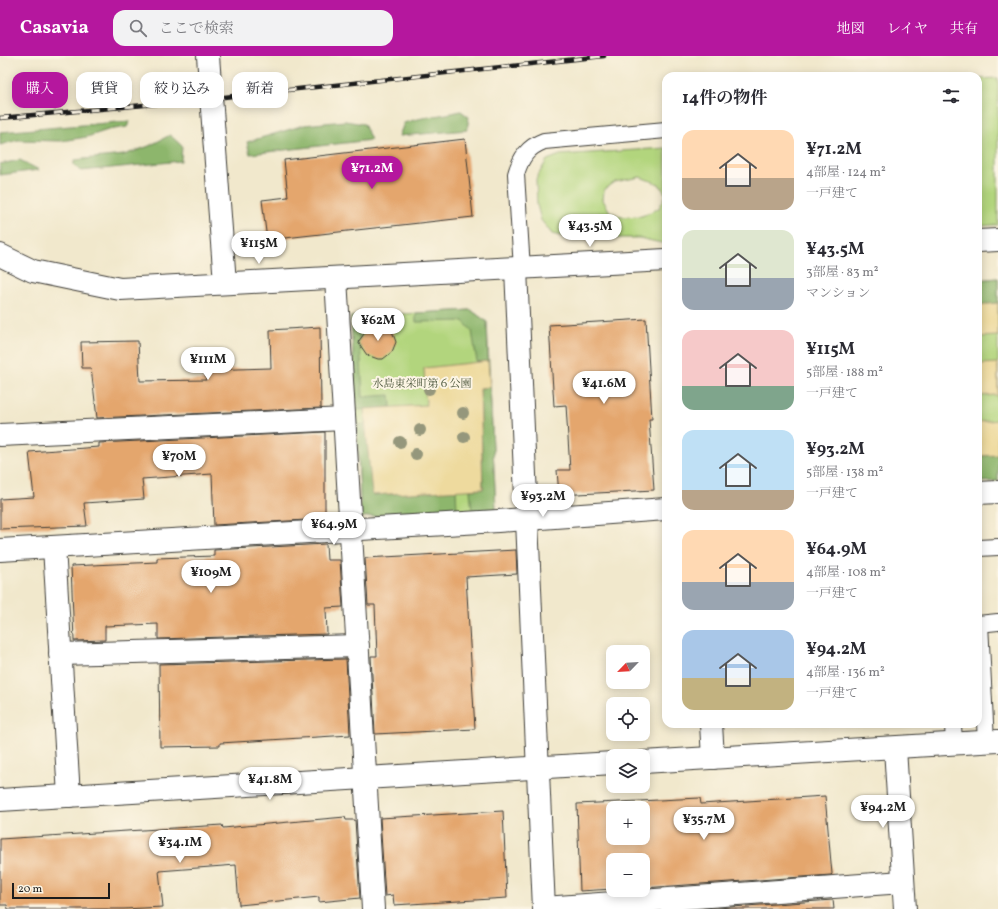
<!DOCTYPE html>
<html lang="ja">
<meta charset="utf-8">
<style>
body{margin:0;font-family:Vollkorn,"Noto Serif JP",serif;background:#f2f2f3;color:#2b2b33;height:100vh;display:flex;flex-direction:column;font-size:15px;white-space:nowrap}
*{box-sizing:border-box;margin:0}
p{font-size:13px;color:#7c7c81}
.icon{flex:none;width:22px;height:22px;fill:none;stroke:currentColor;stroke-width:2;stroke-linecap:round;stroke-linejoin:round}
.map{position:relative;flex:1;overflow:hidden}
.sheet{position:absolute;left:662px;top:16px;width:320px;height:656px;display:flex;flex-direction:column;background:#fff;border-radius:12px;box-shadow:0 2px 10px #0003}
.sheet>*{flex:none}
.hud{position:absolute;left:12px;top:16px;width:380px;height:36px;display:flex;gap:8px}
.needle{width:26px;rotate:245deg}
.controls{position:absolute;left:606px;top:589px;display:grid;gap:8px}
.controls a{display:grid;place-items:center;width:44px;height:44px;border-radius:8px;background:#fff;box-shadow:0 2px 10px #0003;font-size:20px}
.scale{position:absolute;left:12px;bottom:10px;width:98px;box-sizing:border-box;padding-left:4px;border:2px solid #1c1c1c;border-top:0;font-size:11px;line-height:14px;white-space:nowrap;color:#1c1c1c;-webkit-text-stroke:3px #fcf5e5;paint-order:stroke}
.price{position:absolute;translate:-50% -34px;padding:0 9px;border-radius:14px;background:#fff;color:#222;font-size:13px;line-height:26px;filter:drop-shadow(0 1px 2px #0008)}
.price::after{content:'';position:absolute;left:50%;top:24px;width:12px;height:9px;margin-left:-6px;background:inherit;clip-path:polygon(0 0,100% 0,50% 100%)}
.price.current{background:#b5179e;color:#fff}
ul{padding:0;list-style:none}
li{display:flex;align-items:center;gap:12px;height:100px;padding:0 20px}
li span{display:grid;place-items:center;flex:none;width:112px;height:80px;border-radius:12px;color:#555}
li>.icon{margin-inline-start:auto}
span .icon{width:48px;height:48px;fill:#fffc;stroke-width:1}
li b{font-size:17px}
h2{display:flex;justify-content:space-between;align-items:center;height:48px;padding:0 20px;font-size:17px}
.chip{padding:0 14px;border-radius:12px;background:#fff;box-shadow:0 2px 10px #0003;font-size:14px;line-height:36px}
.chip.current{background:#b5179e;color:#fff}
header{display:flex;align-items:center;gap:24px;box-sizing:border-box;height:56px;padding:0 20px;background:#b5179e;color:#fff}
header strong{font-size:19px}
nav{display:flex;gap:22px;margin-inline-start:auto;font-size:14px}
.search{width:280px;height:36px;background:#f2f2f3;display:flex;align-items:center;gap:10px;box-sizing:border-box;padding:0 14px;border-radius:12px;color:#7c7c81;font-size:15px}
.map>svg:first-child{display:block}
.green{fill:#b2d57d;stroke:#67784c;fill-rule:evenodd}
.forest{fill:#8db66c;stroke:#546944}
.sand{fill:#eeda9e;stroke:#857b5d}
.building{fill:#e4a66d;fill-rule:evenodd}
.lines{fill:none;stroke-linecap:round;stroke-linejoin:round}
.service-casing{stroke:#3c3b36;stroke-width:18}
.minor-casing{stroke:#3c3b36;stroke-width:24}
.tertiary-casing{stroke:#3c3b36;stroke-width:24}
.service{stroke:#fff;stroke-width:16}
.minor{stroke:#fff;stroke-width:22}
.tertiary{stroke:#fff;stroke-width:22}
.rail-casing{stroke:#1c1c1c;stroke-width:4.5}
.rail{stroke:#fcf5e5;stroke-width:3;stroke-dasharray:9;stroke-linecap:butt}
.tree{fill:#95977b}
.labels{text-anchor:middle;stroke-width:4;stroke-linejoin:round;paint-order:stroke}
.park-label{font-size:11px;fill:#495439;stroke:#fcf5e5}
</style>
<header>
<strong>Casavia</strong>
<div class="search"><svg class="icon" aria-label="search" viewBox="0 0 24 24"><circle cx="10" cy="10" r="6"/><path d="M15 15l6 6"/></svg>ここで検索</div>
<nav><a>地図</a><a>レイヤ</a><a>共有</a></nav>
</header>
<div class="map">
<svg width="998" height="853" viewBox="0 0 998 853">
<rect width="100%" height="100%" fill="#fcf5e5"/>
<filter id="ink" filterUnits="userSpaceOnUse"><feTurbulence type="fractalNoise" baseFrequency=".025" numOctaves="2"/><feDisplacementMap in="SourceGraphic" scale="8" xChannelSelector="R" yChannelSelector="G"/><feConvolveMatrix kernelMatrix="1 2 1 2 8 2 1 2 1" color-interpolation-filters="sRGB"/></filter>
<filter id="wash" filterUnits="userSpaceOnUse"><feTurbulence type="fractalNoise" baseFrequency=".012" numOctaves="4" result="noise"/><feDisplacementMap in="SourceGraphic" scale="16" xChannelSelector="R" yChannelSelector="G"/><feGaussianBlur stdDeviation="0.9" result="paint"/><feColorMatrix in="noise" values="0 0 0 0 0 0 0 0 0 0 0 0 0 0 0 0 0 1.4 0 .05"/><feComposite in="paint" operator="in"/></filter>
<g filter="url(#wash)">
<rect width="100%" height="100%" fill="#f1e8cc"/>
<g class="green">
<polygon points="998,22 998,169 978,170 978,23"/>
<path d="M666 92V188L639 182H569L552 178 541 164 537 149 536 123 547 104 560 99ZM640 121 659 128 666 139 659 152 642 160 622 161 610 156 603 144 604 134 615 126Z"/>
<polygon points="998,222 998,425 978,426 978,224"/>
<polygon points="471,254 487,266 496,454 361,461 351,261"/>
</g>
<g class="forest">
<path d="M461 55 469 61 467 74 399 80 404 67C424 60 441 60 461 55Z"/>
<polygon points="130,65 127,71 108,74 87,81 61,85 18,84 0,89 0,76"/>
<polygon points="345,65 364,68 371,84 250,98 247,86 304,69"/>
<polygon points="170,79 182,90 181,105 81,115 74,109 74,104 124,99 149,90"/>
<polygon points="20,104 39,114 0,119 0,108"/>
<polygon points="998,222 998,247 978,249 978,224"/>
<polygon points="471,254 487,266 488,305 477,306 472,275 463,265 416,266 416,257"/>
<polygon points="397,258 397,265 359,268 363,341 390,339 391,351 356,354 351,261"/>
<polygon points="490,331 496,454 472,456 470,434 483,433 480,332"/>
<polygon points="366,368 373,439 456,434 457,456 361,461 357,369"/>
<polygon points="998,399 998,425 978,426 978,400"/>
</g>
<g class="sand">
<polygon points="998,247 998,280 978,281 978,249"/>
<polygon points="488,305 490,331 480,332 483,433 372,439 364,353 426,349 424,312"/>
<polygon points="998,307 998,339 978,340 978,308"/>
<polygon points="998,364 998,399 978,400 978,366"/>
</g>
<g id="blocks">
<g class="building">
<polygon points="465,83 473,161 267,184 262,144 288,141 284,104"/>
<polygon points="646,263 652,363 649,363 654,434 559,439 557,414 570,414 566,349 554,350 549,269"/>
<polygon points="377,269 382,269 392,275 396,286 392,296 383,303 378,303 367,299 358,286 367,274"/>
<polygon points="320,271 321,352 97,362 91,312 82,312 81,286 138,285 140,325 206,324 205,314 271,312 270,274"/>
<polygon points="325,376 325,463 214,469 212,418 142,423 144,443 84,447 87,470 0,473 0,443 34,441 29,396 99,391 99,387"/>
<polygon points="326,488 327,504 340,504 343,551 326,552 327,578 158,583 158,568 105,570 105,584 74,585 71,510 157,506 157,502 214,500 214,494"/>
<polygon points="516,494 517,518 466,521 475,673 375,678 371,600 377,600 375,549 368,549 365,502"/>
<polygon points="346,603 350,679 220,687 220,690 160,691 159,608"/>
<path d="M825 740 832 818 831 819 643 832V804H613V833L580 835 577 748 700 742 701 748ZM613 752H643V782H613Z"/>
<polygon points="503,755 507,842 394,849 393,839 385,840 380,762"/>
<polygon points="345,761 346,764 355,764 360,842 319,846 319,841 239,849 236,809 159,815 163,851 124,853 8,853 7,849 0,849 0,783 222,769 223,772"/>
<polygon points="833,844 834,853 703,853"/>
</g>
</g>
</g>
<g filter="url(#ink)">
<use href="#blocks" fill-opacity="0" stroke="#3c3b36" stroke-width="1"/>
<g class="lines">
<defs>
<g id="service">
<path d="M522 213 516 118C521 101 528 91 544 85L666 74"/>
<polyline points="978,492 998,491"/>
<polyline points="978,568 998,566"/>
<polyline points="980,568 986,686"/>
<polyline points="953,668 954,688"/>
</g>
<g id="minor">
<polyline points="208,0 225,227"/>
<polyline points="978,185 998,184"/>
<polyline points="0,199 33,215 120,233 666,204"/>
<polyline points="336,222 373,853"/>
<polyline points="0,379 344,363"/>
<polyline points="978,437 998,436"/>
<polyline points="54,491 69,740"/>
<polyline points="0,494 498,465 666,453"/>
<polyline points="60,598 358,590"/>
<polyline points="711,668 713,702"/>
<polyline points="544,852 903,826"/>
</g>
<g id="tertiary">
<polyline points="516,213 544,853"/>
<polyline points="895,692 905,853"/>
<polyline points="643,706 998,685"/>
<polyline points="0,744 613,707"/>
</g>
</defs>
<use href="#service" class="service-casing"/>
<use href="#minor" class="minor-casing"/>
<use href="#tertiary" class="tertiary-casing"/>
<use href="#service" class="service"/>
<use href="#minor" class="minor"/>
<use href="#tertiary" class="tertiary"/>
<defs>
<polyline id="rail" points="0,62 178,46 604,0"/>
</defs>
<use href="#rail" class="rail-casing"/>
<use href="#rail" class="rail"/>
</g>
<g class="tree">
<circle cx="429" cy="333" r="6"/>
<circle cx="463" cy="357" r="6"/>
<circle cx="420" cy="374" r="6"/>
<circle cx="464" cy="381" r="6"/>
<circle cx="400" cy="386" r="6"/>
<circle cx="416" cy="398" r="6"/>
</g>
</g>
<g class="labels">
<g class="park-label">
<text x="422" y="331">水島東栄町第６公園</text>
</g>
</g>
</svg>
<div class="controls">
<a><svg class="needle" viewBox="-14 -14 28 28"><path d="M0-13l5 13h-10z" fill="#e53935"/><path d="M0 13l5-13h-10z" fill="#7c7c81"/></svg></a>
<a><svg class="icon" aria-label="locate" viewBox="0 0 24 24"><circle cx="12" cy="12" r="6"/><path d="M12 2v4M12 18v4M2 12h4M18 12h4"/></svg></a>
<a><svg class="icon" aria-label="layers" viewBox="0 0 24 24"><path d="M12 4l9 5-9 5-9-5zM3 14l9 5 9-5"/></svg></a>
<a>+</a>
<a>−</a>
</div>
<div class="scale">20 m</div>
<b class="price current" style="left:372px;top:134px">¥71.2M</b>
<b class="price" style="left:590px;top:192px">¥43.5M</b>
<b class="price" style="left:259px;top:209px">¥115M</b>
<b class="price" style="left:378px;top:286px">¥62M</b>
<b class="price" style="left:208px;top:325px">¥111M</b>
<b class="price" style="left:604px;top:349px">¥41.6M</b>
<b class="price" style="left:179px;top:422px">¥70M</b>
<b class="price" style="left:543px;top:462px">¥93.2M</b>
<b class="price" style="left:334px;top:490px">¥64.9M</b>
<b class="price" style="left:211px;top:538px">¥109M</b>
<b class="price" style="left:270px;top:745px">¥41.8M</b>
<b class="price" style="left:883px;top:773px">¥94.2M</b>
<b class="price" style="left:704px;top:785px">¥35.7M</b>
<b class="price" style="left:180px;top:808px">¥34.1M</b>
<div class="hud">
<a class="chip current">購入</a>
<a class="chip">賃貸</a>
<a class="chip">絞り込み</a>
<a class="chip">新着</a>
</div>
<section class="sheet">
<h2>14件の物件<svg class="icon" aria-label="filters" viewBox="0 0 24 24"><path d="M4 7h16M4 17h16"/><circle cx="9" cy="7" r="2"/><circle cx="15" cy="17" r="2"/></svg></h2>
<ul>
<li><span style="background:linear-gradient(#ffd9b3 60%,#b9a48a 0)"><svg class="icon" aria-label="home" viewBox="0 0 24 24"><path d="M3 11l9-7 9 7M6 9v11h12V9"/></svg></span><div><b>¥71.2M</b><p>4部屋 · 124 m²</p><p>一戸建て</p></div></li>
<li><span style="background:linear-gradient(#dfe7d0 60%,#9aa5b1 0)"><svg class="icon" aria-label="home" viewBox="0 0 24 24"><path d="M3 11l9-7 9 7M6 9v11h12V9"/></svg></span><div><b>¥43.5M</b><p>3部屋 · 83 m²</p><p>マンション</p></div></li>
<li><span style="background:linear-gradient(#f6c9c9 70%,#7fa58c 0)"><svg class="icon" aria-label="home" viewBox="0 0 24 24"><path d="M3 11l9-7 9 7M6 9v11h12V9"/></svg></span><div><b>¥115M</b><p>5部屋 · 188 m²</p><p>一戸建て</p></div></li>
<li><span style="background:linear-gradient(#bfe0f5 75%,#b9a48a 0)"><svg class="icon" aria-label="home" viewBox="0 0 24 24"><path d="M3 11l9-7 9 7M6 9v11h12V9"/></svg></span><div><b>¥93.2M</b><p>5部屋 · 138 m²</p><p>一戸建て</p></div></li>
<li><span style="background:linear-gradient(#ffd9b3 65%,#9aa5b1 0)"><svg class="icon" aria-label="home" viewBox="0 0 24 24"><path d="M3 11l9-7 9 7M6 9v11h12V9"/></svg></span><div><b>¥64.9M</b><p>4部屋 · 108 m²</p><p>一戸建て</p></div></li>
<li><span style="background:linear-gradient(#a9c7e8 60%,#c2b280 0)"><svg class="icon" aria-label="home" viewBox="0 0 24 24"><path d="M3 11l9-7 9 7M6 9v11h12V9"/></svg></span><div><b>¥94.2M</b><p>4部屋 · 136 m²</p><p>一戸建て</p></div></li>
</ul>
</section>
</div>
